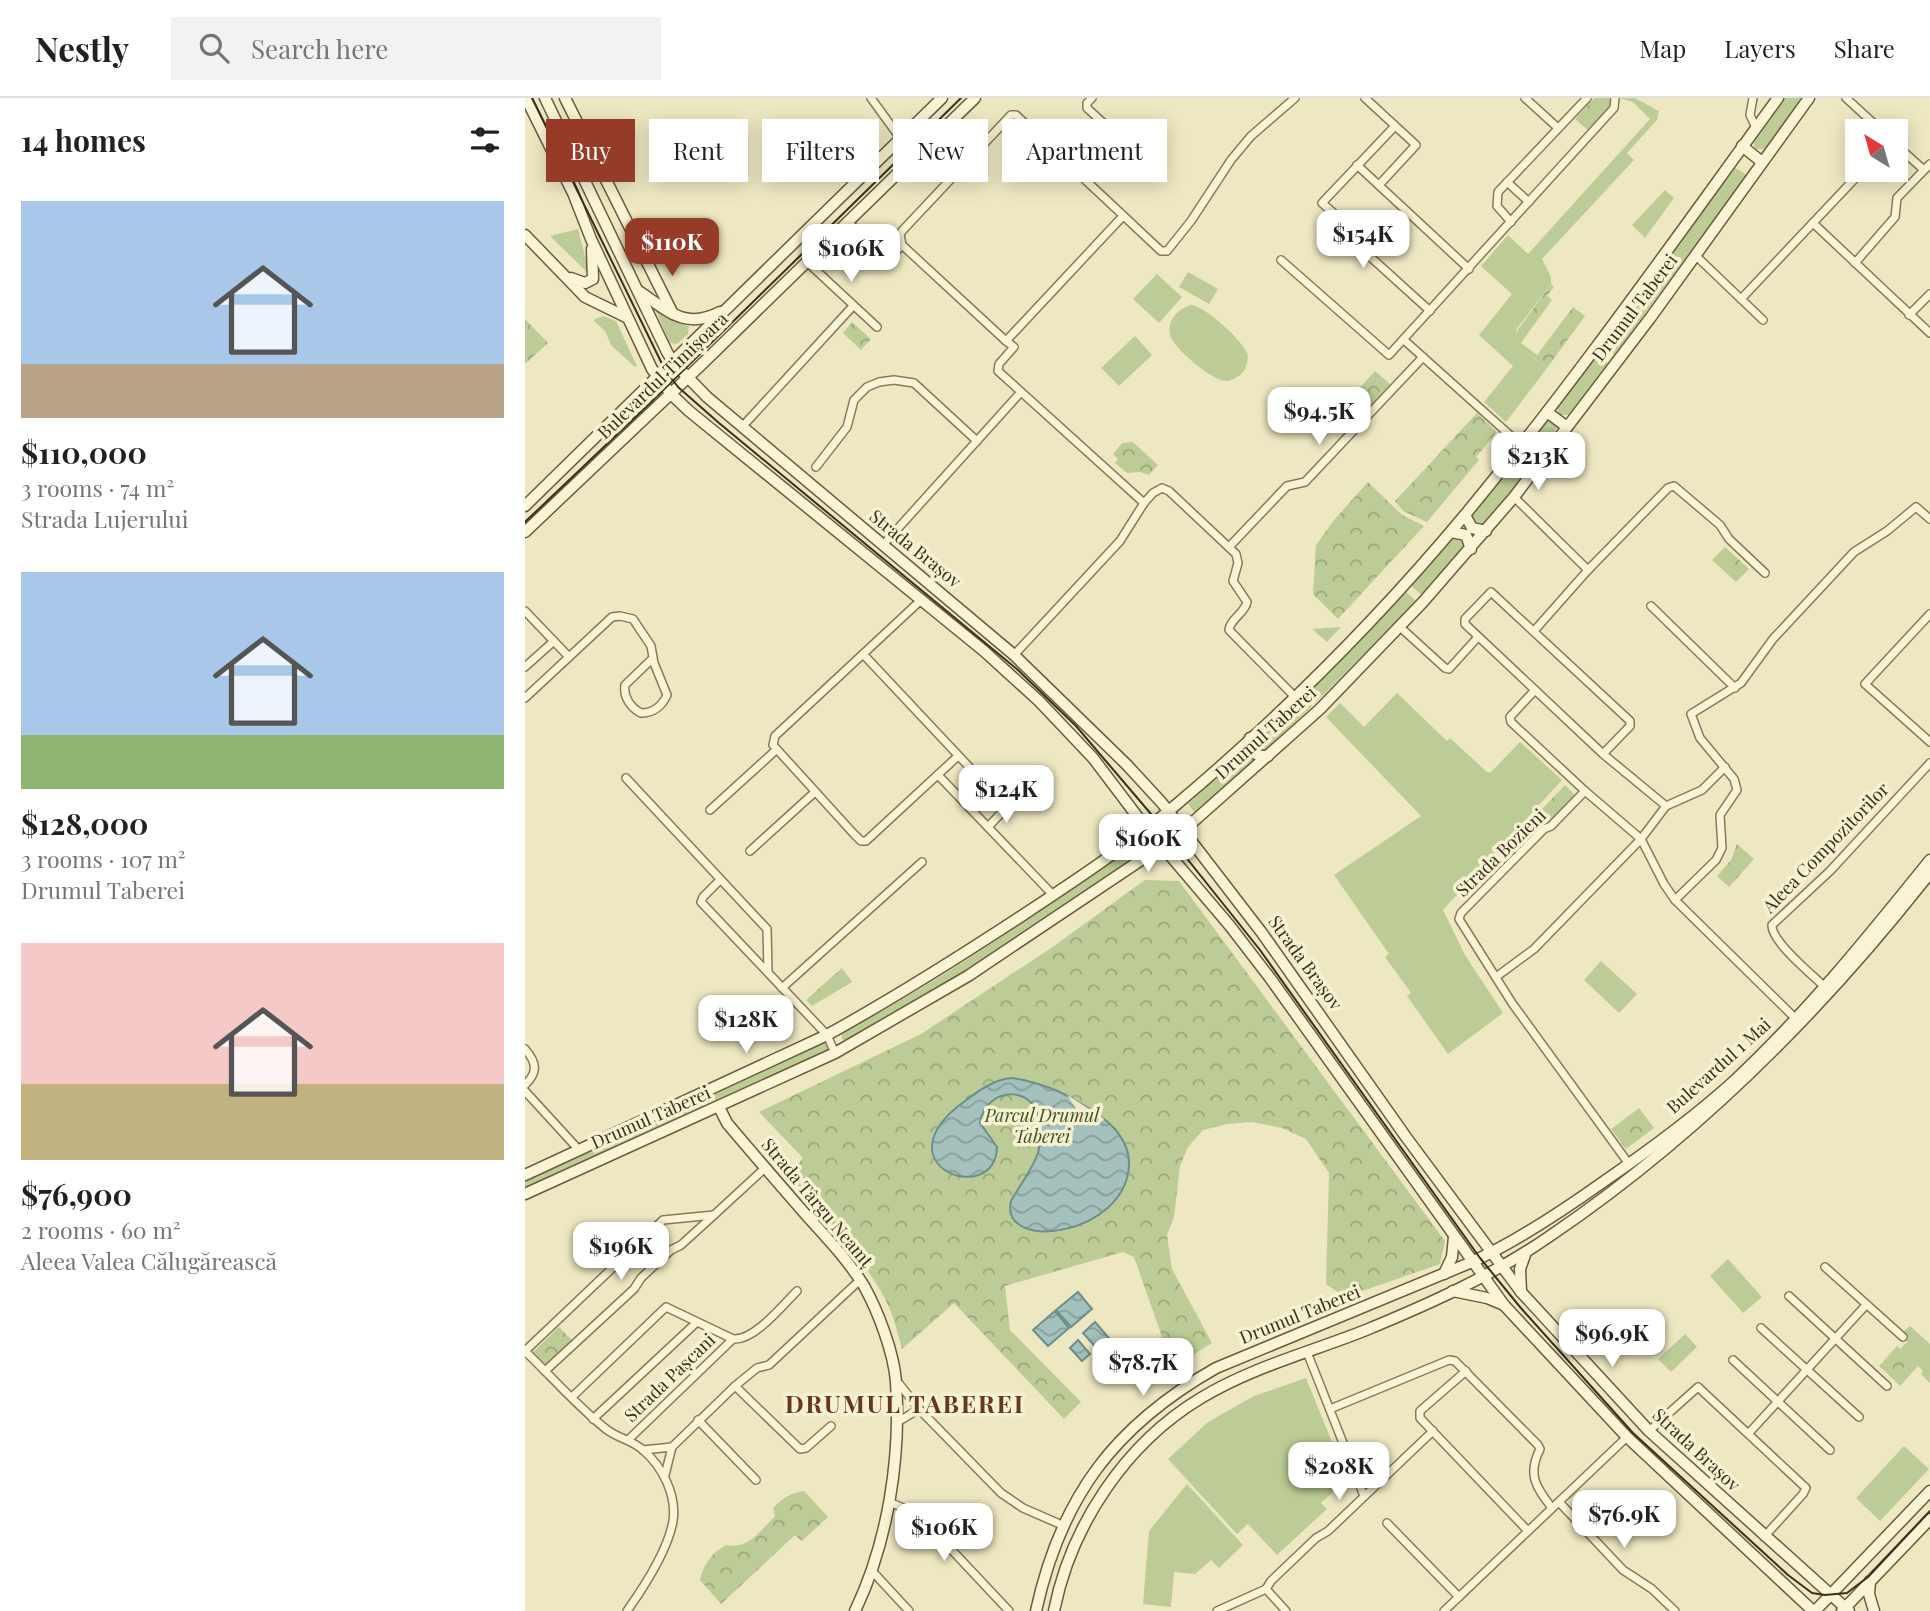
<!DOCTYPE html>
<meta charset="utf-8">
<style>
body{margin:0;font-family:"Playfair Display",serif;background:#f2f2f2;color:#202124;height:100vh;display:flex;flex-direction:column;font-size:26px;white-space:nowrap}
*{box-sizing:border-box;margin:0}
p{font-size:23px;color:#757577}
.icon{flex:none;width:38px;height:38px;fill:none;stroke:currentColor;stroke-width:2;stroke-linecap:round;stroke-linejoin:round}
.map{position:relative;flex:1;overflow:hidden}
.panel{display:flex;flex-direction:column;background:#fff;width:525px}
.panel>*{flex:none}
.hud{position:absolute;left:21px;top:21px;width:665px;height:63px;display:flex;gap:14px}
.needle{width:46px;rotate:323deg}
.controls{position:absolute;left:1320px;top:21px;display:grid;gap:14px}
.controls a{display:grid;place-items:center;width:63px;height:63px;border-radius:0px;background:#fff;box-shadow:0 4px 18px #0003;font-size:35px}
.price{position:absolute;translate:-50% -60px;padding:0 16px;border-radius:14px;background:#fff;color:#222;font-size:23px;line-height:46px;filter:drop-shadow(0 2px 4px #0008)}
.price::after{content:'';position:absolute;left:50%;top:42px;width:21px;height:16px;margin-left:-10px;background:inherit;clip-path:polygon(0 0,100% 0,50% 100%)}
.price.on{background:#973b29;color:#fff}
ul{padding:0;list-style:none}
li{display:grid;align-content:center;gap:14px;height:371px;padding:0 21px}
li span{display:grid;place-items:center;height:217px;border-radius:0px;color:#555}
li>.icon{margin-inline-start:auto}
span .icon{width:126px;height:126px;fill:#fffc;stroke-width:1}
li b{font-size:30px}
h2{display:flex;justify-content:space-between;align-items:center;height:84px;padding:0 21px;font-size:30px}
.tag{padding:0 24px;border-radius:0px;background:#fff;box-shadow:0 4px 18px #0003;font-size:24px;line-height:63px}
.tag.on{background:#973b29;color:#fff}
header{display:flex;align-items:center;gap:42px;box-sizing:border-box;height:98px;padding:0 35px;background:#fff;border-bottom:2px solid #e0e0e0}
header strong{font-size:33px}
nav{display:flex;gap:38px;margin-inline-start:auto;font-size:24px}
.search{width:490px;height:63px;background:#f2f2f2;display:flex;align-items:center;gap:18px;box-sizing:border-box;padding:0 24px;border-radius:0px;color:#757577;font-size:26px}
main{display:flex;flex:1;min-height:0}
.map>svg:first-child{display:block}
.green{fill:#bdcc96}
.forest{fill:url(#forest-crowns)}
.water{fill:url(#water-waves);stroke:#6b8f8c;stroke-width:2}
.pier{fill:#eee8c2}
.lines{fill:none;stroke-linecap:round;stroke-linejoin:round}
.street-casing{stroke:#887a59;stroke-width:10}
.secondary-casing{stroke:#6a5b3c;stroke-width:13}
.street{stroke:#f9f4d5;stroke-width:7}
.secondary{stroke:#f9f4d5;stroke-width:10}
.tram{stroke:#382f1d;stroke-width:2}
.labels{text-anchor:middle;stroke-width:7;stroke-linejoin:round;paint-order:stroke}
.street-label{font-size:18px;fill:#382f1d;stroke:#f5f1d2}
.park-label{font-size:18px;font-style:italic;fill:#405424;stroke:#f5f1d2}
.district-label{font-size:24px;font-weight:bold;letter-spacing:2px;fill:#64381d;stroke:#f5f1d2}
</style>
<header>
<strong>Nestly</strong>
<div class="search"><svg class="icon" aria-label="search" viewBox="0 0 24 24"><circle cx="10" cy="10" r="6"/><path d="M15 15l6 6"/></svg>Search here</div>
<nav><a>Map</a><a>Layers</a><a>Share</a></nav>
</header>
<main>
<section class="panel">
<h2>14 homes<svg class="icon" aria-label="filters" viewBox="0 0 24 24"><path d="M4 7h16M4 17h16"/><circle cx="9" cy="7" r="2"/><circle cx="15" cy="17" r="2"/></svg></h2>
<ul>
<li><span style="background:linear-gradient(#a9c7e8 75%,#b9a48a 0)"><svg class="icon" aria-label="home" viewBox="0 0 24 24"><path d="M3 11l9-7 9 7M6 9v11h12V9"/></svg></span><div><b>$110,000</b><p>3 rooms · 74 m²</p><p>Strada Lujerului</p></div></li>
<li><span style="background:linear-gradient(#a9c7e8 75%,#8fb573 0)"><svg class="icon" aria-label="home" viewBox="0 0 24 24"><path d="M3 11l9-7 9 7M6 9v11h12V9"/></svg></span><div><b>$128,000</b><p>3 rooms · 107 m²</p><p>Drumul Taberei</p></div></li>
<li><span style="background:linear-gradient(#f6c9c9 65%,#c2b280 0)"><svg class="icon" aria-label="home" viewBox="0 0 24 24"><path d="M3 11l9-7 9 7M6 9v11h12V9"/></svg></span><div><b>$76,900</b><p>2 rooms · 60 m²</p><p>Aleea Valea Călugărească</p></div></li>
</ul>
</section>
<div class="map">
<svg width="1405" height="1513" viewBox="0 0 1405 1513">
<defs>
<pattern id="forest-crowns" width="20" height="18" patternUnits="userSpaceOnUse" patternTransform="scale(1.75)"><rect width="20" height="18" fill="#bdcc96"/><path d="M2 6a3 3 0 1 1 6 0M12 15a3 3 0 1 1 6 0" fill="none" stroke="#9ba67a"/></pattern>
<pattern id="water-waves" width="16" height="10" patternUnits="userSpaceOnUse" patternTransform="scale(1.75)"><rect width="16" height="10" fill="#a5c1bd"/><path d="M0 5q4-4 8 0t8 0" fill="none" stroke="#879d99"/></pattern>
</defs>
<rect width="100%" height="100%" fill="#eee8c2"/>
<g class="green">
<polygon points="1095,0 1110,0 1134,13 1132,22 1102,55 1109,62 1017,161 1026,179 1026,186 991,232 994,249 1022,270 981,324 959,304 988,268 954,237 987,196 956,168 983,137 1003,156 1125,21 1108,4"/>
<polygon points="1259,0 1277,0 1239,51 1230,51 1228,42"/>
<polygon points="1209,69 1222,77 1089,257 1077,248"/>
<polygon points="1140,92 1149,100 1120,140 1107,127"/>
<polygon points="53,131 65,177 25,138"/>
<polygon points="663,174 693,191 684,206 654,189"/>
<polygon points="632,176 657,199 634,225 608,201"/>
<path d="M666 207C680 208 717 242 722 255 724 261 722 265 720 271 717 277 710 281 703 283 690 285 655 255 648 243 638 227 651 211 666 207Z"/>
<polygon points="130,211 150,224 164,228 163,236 152,246 145,245"/>
<polygon points="78,218 91,223 112,268 110,269 86,247 80,233 68,222"/>
<polygon points="610,238 627,257 594,288 576,270"/>
<polygon points="1071,256 1083,265 1044,317 1034,317 1032,309"/>
<polygon points="1020,324 1024,324 1031,328 1030,337 961,427 951,427 947,419 948,416"/>
<polygon points="927,440 937,440 941,448 898,498 885,487"/>
<polygon points="879,492 891,503 791,604 780,594"/>
<polygon points="872,595 922,643 925,640 962,674 966,674 995,644 1037,682 918,812 940,857 978,915 923,956 882,898 886,895 860,859 864,856 809,777 896,718 801,619 815,605 839,629"/>
<polygon points="775,598 787,608 740,652 732,653 729,642"/>
<polygon points="721,652 733,663 670,715 663,706"/>
<path d="M599 754 605 762 451 867 321 943 317 941 316 935 319 933C418 883 508 817 599 754Z"/>
<polygon points="1076,863 1112,896 1094,915 1059,882"/>
<polygon points="305,941 310,944 306,950 0,1093 0,1082"/>
<polygon points="1203,1161 1237,1199 1218,1215 1185,1178"/>
<polygon points="1385,1228 1405,1246 1405,1285 1396,1276 1398,1273 1393,1268 1375,1288 1368,1281 1386,1262 1375,1251 1382,1244 1379,1233"/>
<polygon points="1160,1236 1172,1249 1146,1274 1133,1261"/>
<polygon points="781,1280 822,1381 796,1405 802,1411 752,1457 723,1426 712,1436 643,1361 683,1324 729,1298"/>
<polygon points="1379,1348 1404,1371 1355,1423 1331,1400"/>
<polygon points="662,1386 718,1447 694,1470 686,1462 670,1476 649,1474 646,1509 618,1506 624,1433"/>
</g>
<g class="forest">
<polygon points="1069,0 1085,0 1085,12 1065,34 1050,21"/>
<polygon points="1026,186 1029,189 1022,198 1027,202 996,245 1012,257 1048,209 1060,218 1022,270 994,249 990,236"/>
<polygon points="0,221 23,245 0,266"/>
<polygon points="327,224 346,241 336,252 318,235"/>
<polygon points="850,273 867,288 848,309 831,294"/>
<polygon points="952,315 972,334 951,359 954,362 902,424 878,413 870,403"/>
<polygon points="608,344 633,367 624,377 615,374 602,375 590,365 593,361 588,356 597,345"/>
<polygon points="843,384 877,417 899,428 813,521 788,496 791,447 809,422"/>
<polygon points="1200,449 1224,471 1211,484 1187,462"/>
<polygon points="816,529 802,544 787,531"/>
<polygon points="1040,687 1050,697 1023,725 1013,715"/>
<polygon points="1212,746 1229,761 1204,789 1192,778 1206,762"/>
<path d="M620 782 654 783 920 1143 915 1166 820 1199 801 1186 804 1075 781 1041 757 1030 727 1024 702 1026 678 1032 663 1049 655 1068 649 1119 642 1137 647 1171 687 1245 648 1270 609 1159 598 1154 480 1188 485 1232 556 1304 539 1321 429 1205 377 1251C373 1237 370 1223 364 1209 343 1164 297 1116 264 1078L278 1060 234 1014 396 936 529 848Z"/>
<polygon points="317,870 327,884 287,908 281,902"/>
<polygon points="1114,1010 1129,1030 1101,1051 1086,1031"/>
<polygon points="34,1229 47,1242 21,1267 8,1254"/>
<polygon points="1372,1248 1386,1262 1368,1281 1354,1268"/>
<path d="M279 1393 303 1419 277 1443 270 1437 196 1506 175 1482C180 1464 186 1456 201 1447 224 1452 235 1433 250 1418L248 1410C258 1400 265 1395 279 1393Z"/>
</g>
<g class="water">
<path d="M488 980C526 987 544 997 575 1018 591 1029 605 1047 604 1067 601 1138 474 1155 486 1103 495 1087 507 1072 513 1055 515 1048 515 1040 515 1033 517 985 461 986 455 1025L472 1049C470 1111 351 1067 440 1003 453 993 471 980 488 980Z"/>
<polygon points="553,1194 567,1211 546,1229 531,1212"/>
<polygon points="530,1213 544,1230 523,1248 508,1232"/>
<polygon points="570,1224 589,1246 577,1256 558,1235"/>
<polygon points="553,1242 565,1256 557,1263 545,1250"/>
</g>
<polygon class="pier" points="542,997 549,1001 579,1021 578,1023 556,1018"/>
<g class="lines">
<defs>
<g id="street">
<polyline points="346,0 375,40 391,56"/>
<polyline points="567,0 562,5 562,10 627,70"/>
<polyline points="840,0 891,47 854,87"/>
<polyline points="1000,0 1033,30"/>
<polyline points="1228,0 1225,17 1231,30"/>
<polyline points="1321,0 1357,33"/>
<polyline points="870,28 797,105 813,119 819,135 905,213"/>
<polyline points="1370,46 1399,72"/>
<polyline points="832,67 944,171"/>
<polyline points="982,84 1004,104"/>
<polyline points="598,118 481,243 489,249 474,266 473,273 619,405"/>
<polyline points="322,123 358,157 367,158 377,147 375,137 377,133 486,17 491,17 636,153 642,153 666,123 706,62 726,38 770,0"/>
<polyline points="986,124 972,108 973,94 1062,0"/>
<polyline points="1288,125 1405,235"/>
<polyline points="377,147 481,243"/>
<polyline points="1170,157 1238,222"/>
<polyline points="756,162 864,257 1089,10 1090,0"/>
<polyline points="281,163 352,229"/>
<polyline points="1330,165 1370,119 1372,100 1405,66"/>
<polyline points="1216,201 1338,72"/>
<polyline points="1384,217 1405,196"/>
<polyline points="879,242 996,347"/>
<polyline points="217,329 328,208"/>
<polyline points="291,369 322,329 329,302 342,289 354,284 369,282 389,285 452,343"/>
<polyline points="989,399 1063,472"/>
<polyline points="358,447 495,295"/>
<polyline points="704,449 762,388 780,384 898,259"/>
<polyline points="395,503 250,638 248,647 328,735 336,743 341,743 433,658"/>
<polyline points="1126,508 1210,590"/>
<polyline points="0,513 44,559"/>
<polyline points="1405,516 1340,586 1405,644"/>
<polyline points="875,529 920,570 924,571 953,539"/>
<polyline points="1009,533 1063,472 1143,390 1149,388 1195,427 1204,441 1240,475"/>
<polyline points="338,556 478,705 479,712 463,729"/>
<path d="M489 557 595 443 619 405 628 395 637 390 644 393 711 456 713 465 708 483 722 504C720 515 705 521 704 532L770 599"/>
<polyline points="0,569 29,543"/>
<polyline points="1010,592 985,619 986,624 1060,693 1116,741 1139,786 1150,802 1270,920"/>
<path d="M0 600 87 519 95 518 108 521 126 548 129 565 142 597C137 608 128 615 116 615 106 610 98 599 100 587L128 560"/>
<polyline points="1078,656 1105,628 1105,623 966,494 940,521 940,526 1078,656 1141,708"/>
<polyline points="413,677 528,797"/>
<polyline points="101,680 242,831 243,874"/>
<polyline points="1060,693 1026,728 1019,731 936,815 934,821 987,905 1104,1066"/>
<polyline points="185,712 251,652"/>
<polyline points="225,753 290,694"/>
<polyline points="195,782 178,799 176,804 302,937 310,955"/>
<polyline points="1150,802 1191,762 1197,750 1195,717 1212,692 1209,681 1175,640 1166,616 1216,585 1248,541 1329,454 1362,433 1391,409 1405,421"/>
<polyline points="971,879 1009,851 1116,741 1141,708 1177,692 1200,669"/>
<path d="M1299 888C1286 876 1246 843 1247 827L1305 773 1405 665"/>
<polyline points="257,890 397,764"/>
<path d="M0 951C12 965 13 974 0 987"/>
<polyline points="0,993 54,1052"/>
<polyline points="1300,1169 1378,1239"/>
<polyline points="1264,1198 1362,1288"/>
<polyline points="1236,1230 1334,1319"/>
<path d="M0 1253C27 1279 52 1308 81 1331 92 1340 107 1342 118 1352 137 1368 152 1397 148 1423 143 1452 119 1489 102 1513"/>
<polyline points="0,1253 138,1122 189,1117 240,1070"/>
<polyline points="782,1254 839,1398"/>
<polyline points="1208,1262 1305,1352"/>
<polyline points="20,1273 109,1191 116,1180 146,1152 156,1147 189,1117"/>
<polyline points="941,1273 895,1313 895,1320 1003,1433"/>
<polyline points="372,1283 394,1311 476,1395 498,1410 537,1427"/>
<polyline points="210,1288 275,1351 281,1350 306,1328"/>
<path d="M47 1299 141 1209 208 1241C229 1243 257 1208 272 1193"/>
<path d="M805 1311 924 1262 930 1263 1013 1347 1015 1351C1002 1377 1011 1389 1027 1410"/>
<polyline points="68,1321 172,1224"/>
<polyline points="173,1322 231,1382"/>
<polyline points="371,1325 394,1311"/>
<polyline points="1124,1333 1173,1289 1281,1390 1278,1396 1239,1439"/>
<polyline points="1224,1335 1341,1207"/>
<polyline points="103,1342 208,1241"/>
<polyline points="118,1352 147,1349"/>
<polyline points="140,1377 147,1349 210,1288 232,1270 244,1267 335,1182"/>
<polyline points="364,1404 393,1416 484,1513"/>
<polyline points="1034,1404 1098,1472 1127,1491 1150,1513"/>
<polyline points="862,1425 934,1499"/>
<polyline points="347,1473 384,1513"/>
<polyline points="741,1491 746,1483 791,1440 803,1433 908,1333"/>
<polyline points="741,1491 761,1513"/>
<polyline points="692,1513 741,1491"/>
<polyline points="919,1513 1102,1339"/>
</g>
<g id="secondary">
<polyline points="1,0 48,95 66,141 127,271 146,296 164,313 459,553 514,603 568,660 615,722 705,828 745,880 979,1207 1102,1339 1288,1513"/>
<polyline points="20,0 142,254 148,264 182,299 489,557 602,667 637,705 737,835 881,1039 996,1194 1124,1333 1324,1513"/>
<polyline points="40,0 148,216"/>
<polyline points="1217,48 1237,64"/>
<polyline points="0,137 60,199 101,219"/>
<polyline points="46,180 60,185 68,181 67,151"/>
<path d="M115 194C143 213 160 232 195 214"/>
<polyline points="1022,314 1042,329"/>
<polyline points="0,408 417,0"/>
<polyline points="940,417 947,430 961,433"/>
<polyline points="0,434 177,266 450,0"/>
<polyline points="926,434 941,437 946,451"/>
<path d="M725 640C723 653 730 659 743 658"/>
<path d="M194 1009 202 1025C228 1056 255 1087 282 1118 302 1140 323 1162 339 1188 353 1213 369 1255 371 1284 376 1360 363 1444 330 1513"/>
<path d="M0 1077 302 937C369 900 434 859 498 817 551 782 604 747 652 706 755 619 853 521 939 418 1050 284 1150 141 1253 0"/>
<polyline points="0,1096 310,955 443,878 637,748 669,723 795,611 898,504 989,399 1126,219 1284,0"/>
<polyline points="919,1176 927,1159 929,1139"/>
<polyline points="928,1193 962,1200 979,1207"/>
<polyline points="996,1194 995,1171 1001,1154"/>
<polyline points="1345,1483 1344,1496 1349,1513"/>
<path d="M511 1513C536 1399 589 1328 691 1270L947 1164C994 1142 1036 1114 1078 1084 1123 1053 1167 1021 1208 984 1280 917 1343 839 1405 762"/>
<path d="M529 1513C546 1427 601 1345 676 1300 727 1269 786 1254 841 1232 904 1206 969 1177 1025 1138 1171 1039 1296 914 1405 775"/>
<polyline points="1290,1513 1405,1393"/>
<polyline points="1317,1513 1405,1421"/>
</g>
</defs>
<use href="#street" class="street-casing"/>
<use href="#secondary" class="secondary-casing"/>
<use href="#street" class="street"/>
<use href="#secondary" class="secondary"/>
<g class="tram">
<polyline points="7,0 140,272 153,289 194,325 493,572 551,628 632,723 735,852 955,1160 995,1209 1108,1335 1263,1477 1287,1495 1300,1497 1322,1495 1343,1479 1405,1413"/>
<polyline points="0,424 124,306 436,0"/>
</g>
</g>
<g class="labels">
<g class="street-label">
<text transform="translate(1110 210) rotate(-53)" y="6">Drumul Taberei</text>
<text transform="translate(138 278) rotate(-44)" y="6">Bulevardul Timișoara</text>
<text transform="translate(390 451) rotate(39)" y="6">Strada Brașov</text>
<text transform="translate(741 635) rotate(-42)" y="6">Drumul Taberei</text>
<text transform="translate(1301 750) rotate(-46)" y="6">Aleea Compozitorilor</text>
<text transform="translate(976 755) rotate(-44)" y="6">Strada Bozieni</text>
<text transform="translate(780 865) rotate(54)" y="6">Strada Brașov</text>
<text transform="translate(1194 968) rotate(-42)" y="6">Bulevardul 1 Mai</text>
<text transform="translate(126 1020) rotate(-24)" y="6">Drumul Taberei</text>
<text transform="translate(292 1105) rotate(50)" y="6">Strada Târgu Neamț</text>
<text transform="translate(775 1217) rotate(-22)" y="6">Drumul Taberei</text>
<text transform="translate(145 1280) rotate(-44)" y="6">Strada Pașcani</text>
<text transform="translate(1171 1352) rotate(43)" y="6">Strada Brașov</text>
</g>
<g class="park-label">
<text x="517" y="1024">Parcul Drumul<tspan x="517" dy="21">Taberei</tspan></text>
</g>
<g class="district-label">
<text x="380" y="1315">DRUMUL TABEREI</text>
</g>
</g>
</svg>
<div class="controls">
<a><svg class="needle" viewBox="-14 -14 28 28"><path d="M0-13l5 13h-10z" fill="#e53935"/><path d="M0 13l5-13h-10z" fill="#757577"/></svg></a>
</div>
<b class="price" style="left:838px;top:172px">$154K</b>
<b class="price on" style="left:147px;top:180px">$110K</b>
<b class="price" style="left:326px;top:186px">$106K</b>
<b class="price" style="left:794px;top:349px">$94.5K</b>
<b class="price" style="left:1013px;top:394px">$213K</b>
<b class="price" style="left:481px;top:727px">$124K</b>
<b class="price" style="left:623px;top:776px">$160K</b>
<b class="price" style="left:221px;top:957px">$128K</b>
<b class="price" style="left:96px;top:1184px">$196K</b>
<b class="price" style="left:1087px;top:1271px">$96.9K</b>
<b class="price" style="left:618px;top:1300px">$78.7K</b>
<b class="price" style="left:814px;top:1404px">$208K</b>
<b class="price" style="left:1099px;top:1452px">$76.9K</b>
<b class="price" style="left:419px;top:1465px">$106K</b>
<div class="hud">
<a class="tag on">Buy</a>
<a class="tag">Rent</a>
<a class="tag">Filters</a>
<a class="tag">New</a>
<a class="tag">Apartment</a>
</div>
</div>
</main>
